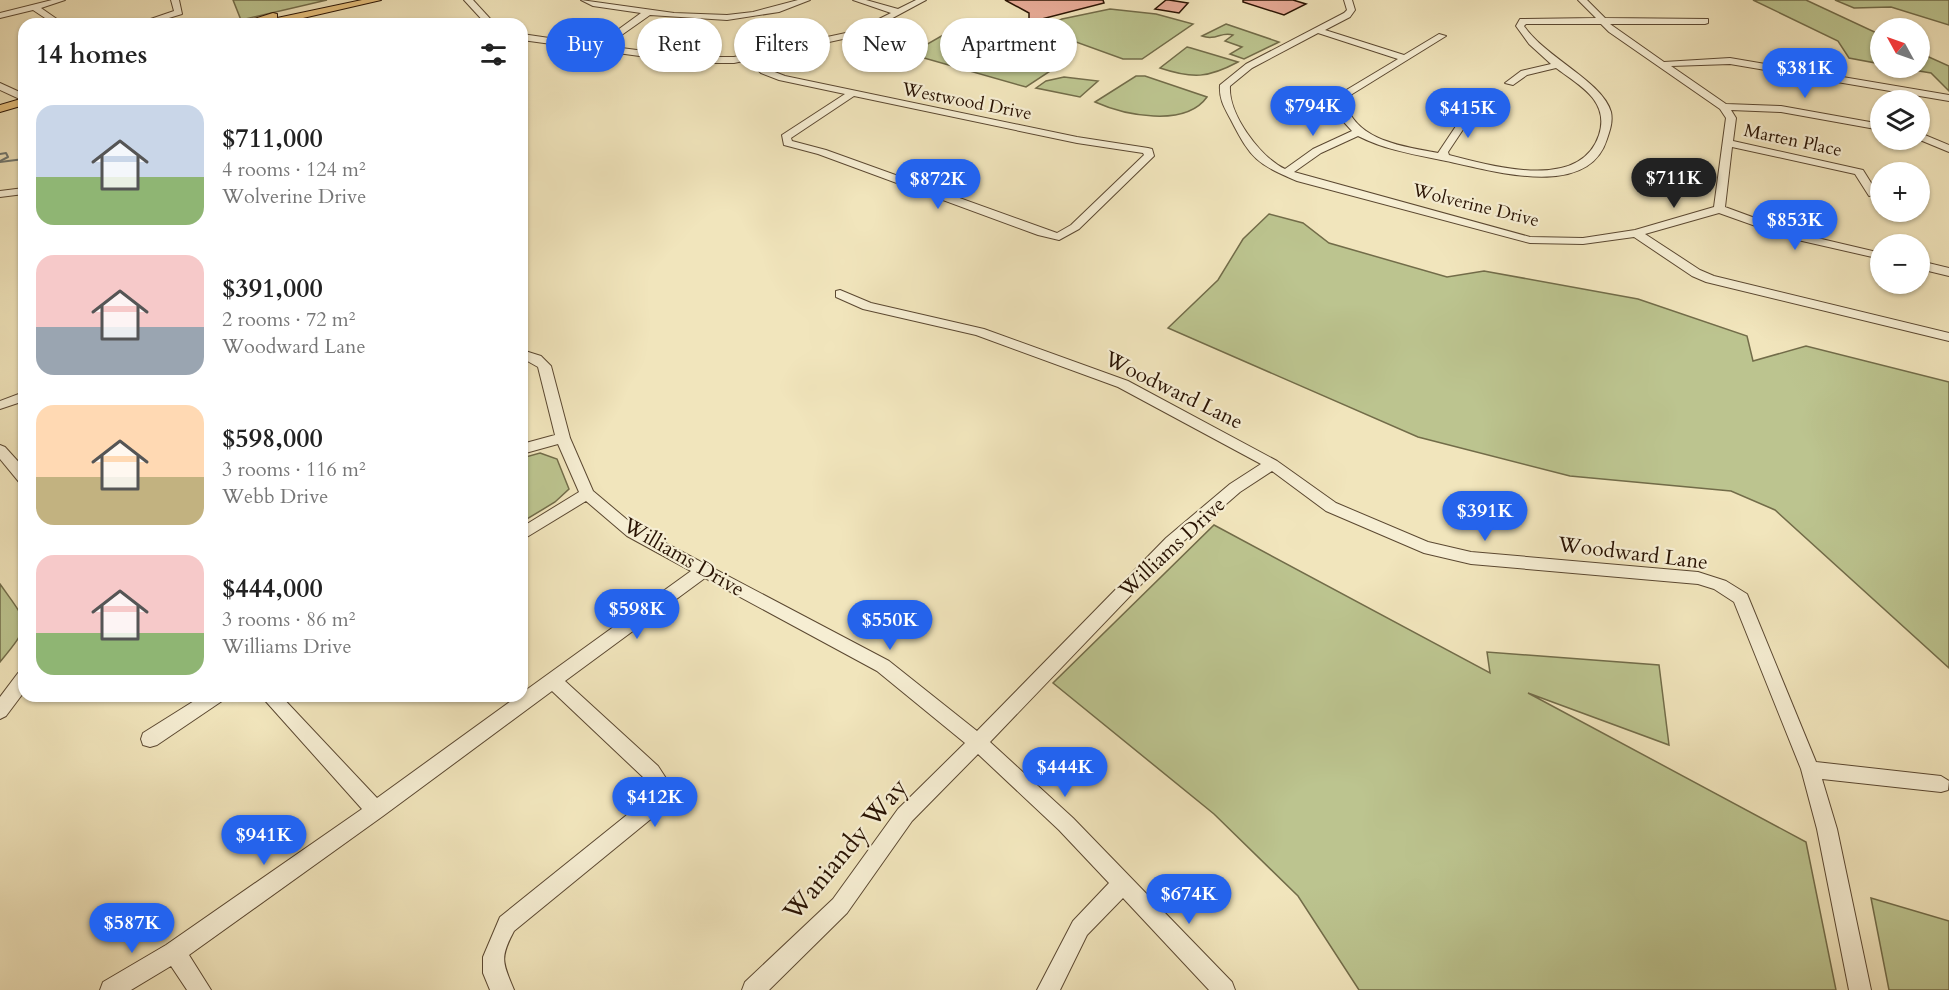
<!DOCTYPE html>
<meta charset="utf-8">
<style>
body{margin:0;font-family:Cardo,serif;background:#f2f2f2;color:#222;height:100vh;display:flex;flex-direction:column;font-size:22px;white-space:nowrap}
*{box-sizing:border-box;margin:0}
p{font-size:20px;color:#767676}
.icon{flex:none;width:33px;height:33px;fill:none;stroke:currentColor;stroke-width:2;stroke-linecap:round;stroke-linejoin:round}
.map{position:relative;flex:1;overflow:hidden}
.panel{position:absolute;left:18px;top:18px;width:510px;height:684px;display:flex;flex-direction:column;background:#fff;border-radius:18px;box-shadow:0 2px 4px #0004}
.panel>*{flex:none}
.guide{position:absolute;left:546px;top:18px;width:570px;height:54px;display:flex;gap:12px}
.needle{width:39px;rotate:310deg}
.tools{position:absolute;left:1870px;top:18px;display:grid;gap:12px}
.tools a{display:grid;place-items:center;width:60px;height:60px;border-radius:50%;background:#fff;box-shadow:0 2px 4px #0004;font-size:30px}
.price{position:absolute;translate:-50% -51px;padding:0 14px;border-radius:21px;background:#2563eb;color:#fff;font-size:20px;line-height:39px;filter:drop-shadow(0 2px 3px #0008)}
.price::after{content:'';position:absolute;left:50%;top:36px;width:18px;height:14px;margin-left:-9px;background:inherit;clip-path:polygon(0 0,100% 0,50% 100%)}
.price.selected{background:#222;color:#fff}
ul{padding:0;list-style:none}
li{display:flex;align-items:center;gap:18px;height:150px;padding:0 18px}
li span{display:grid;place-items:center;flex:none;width:168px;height:120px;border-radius:18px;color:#555}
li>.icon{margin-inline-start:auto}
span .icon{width:72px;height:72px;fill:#fffc;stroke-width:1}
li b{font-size:26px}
h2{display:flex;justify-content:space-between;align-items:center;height:72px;padding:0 18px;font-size:26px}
.chip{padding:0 21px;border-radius:27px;background:#fff;box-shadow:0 2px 4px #0004;font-size:21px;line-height:54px}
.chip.selected{background:#2563eb;color:#fff}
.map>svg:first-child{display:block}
.green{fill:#bcc48f;stroke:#726c49;stroke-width:1.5}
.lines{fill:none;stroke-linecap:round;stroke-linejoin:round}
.stream{stroke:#707871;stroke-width:2}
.building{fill:#eaad9a;stroke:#291303;stroke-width:1.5}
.minor-casing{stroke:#5b4831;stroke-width:2}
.major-casing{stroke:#291303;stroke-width:2}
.minor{fill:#f6eed3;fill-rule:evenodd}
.major{fill:#e8c27e;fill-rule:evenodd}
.labels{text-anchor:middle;stroke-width:4.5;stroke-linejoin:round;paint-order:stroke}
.far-street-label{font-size:18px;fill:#291303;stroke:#f6eed3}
.street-label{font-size:21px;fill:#291303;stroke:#f6eed3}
.near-street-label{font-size:26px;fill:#291303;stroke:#f6eed3}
</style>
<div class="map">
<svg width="1949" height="990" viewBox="0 0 1949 990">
<rect width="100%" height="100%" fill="#f1e5bc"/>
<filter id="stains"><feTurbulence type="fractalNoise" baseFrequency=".00333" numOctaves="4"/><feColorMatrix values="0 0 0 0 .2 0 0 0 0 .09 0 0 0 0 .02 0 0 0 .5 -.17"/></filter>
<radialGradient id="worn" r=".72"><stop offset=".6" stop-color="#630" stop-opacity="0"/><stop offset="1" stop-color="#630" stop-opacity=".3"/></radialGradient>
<g class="green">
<polygon points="233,0 327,0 241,20"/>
<polygon points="1753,0 1806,0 1881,35 1881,64 1849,58 1838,41"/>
<polygon points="1835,0 1949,0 1949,25 1891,7 1854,8"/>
<polygon points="1110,9 1156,14 1193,24 1142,59 1123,59 1040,29 1062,19"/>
<path d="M1226 24 1279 42 1244 59 1230 54 1242 47 1225 41 1233 35C1221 31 1216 41 1202 36Z"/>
<polygon points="957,27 1070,58 1026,87 910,54"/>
<path d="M1187 47 1191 48 1238 62C1208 78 1193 79 1160 68Z"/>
<polygon points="1920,53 1949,66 1949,91 1931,73 1901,68 1920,68"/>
<path d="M1136 76H1145L1207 97C1185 128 1124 115 1095 102Z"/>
<polygon points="1064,77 1098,81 1080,97 1036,88 1046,81"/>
<polygon points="1269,214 1303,223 1329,243 1447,277 1484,271 1638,299 1747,336 1753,361 1806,346 1949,382 1949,668 1775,510 1731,491 1570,476 1418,437 1168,328 1218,280 1243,239"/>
<polygon points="540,453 557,459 569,489 555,502 522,522 522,458"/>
<polygon points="1214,525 1490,673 1487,652 1659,665 1669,745 1528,693 1806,842 1836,990 1359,990 1298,896 1214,814 1053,683"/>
<path d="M0 584C29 625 33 622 0 662Z"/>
<polygon points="1871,898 1949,921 1949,990 1889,990"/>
</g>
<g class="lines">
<g class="stream">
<polyline points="0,154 6,153 8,157 0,161"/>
<polyline points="0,162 24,159"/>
</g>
</g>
<g class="building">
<polygon points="1005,0 1103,0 1104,3 1034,21 1029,20 1029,13"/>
<polygon points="1166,0 1169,0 1188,3 1179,13 1155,9"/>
<polygon points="1243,0 1293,0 1306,4 1284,15 1243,2"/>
</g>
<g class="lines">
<defs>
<g id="minor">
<polygon points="52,0 65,0 41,8 64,24 54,24 33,10 0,18 0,13"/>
<polygon points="171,0 179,0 182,14 149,24 136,24 174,11"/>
<polygon points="464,0 473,0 495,24 486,24"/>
<path d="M581 0 674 13 727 15 753 12 798 0H810L779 12 727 20 650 15 606 46 691 57H734L855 31 891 13 853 0H866L898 9 916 0H926L861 35 756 58 767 69 785 76 1077 137 1148 148 1152 149 1154 156 1079 229 1059 240 1038 235 818 154 784 145 782 135 845 94 779 80 761 73 748 60 734 63H691L522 40V34L597 45 641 13 593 6ZM854 96 1077 143 1143 153 1144 155 1071 225 1057 233 826 150 792 141 791 138Z"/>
<path d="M1344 0H1352L1355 10 1350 17 1325 30 1404 55 1439 34 1446 36 1349 96 1345 103C1358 142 1403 146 1438 153L1464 114H1470L1472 116 1448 152 1449 155C1492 166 1580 192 1599 135 1610 101 1580 86 1556 68L1527 75 1513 85 1505 83 1521 71 1551 64 1529 44 1516 26 1520 19 1596 18 1578 0H1587L1605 18 1708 19V23L1705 24H1610L1664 62 1730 58 1949 95V101L1730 64 1671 66 1726 104 1781 106 1881 124V130L1781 112 1731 110 1736 118 1733 141 1863 170 1878 194 1869 196 1855 174 1732 147 1725 207 1796 233 1881 253V259L1789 238 1719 213 1645 234 1700 270 1714 276 1949 333V341L1706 282 1692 276 1634 237 1583 244 1530 243 1297 181C1257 164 1251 159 1231 120 1224 107 1219 99 1220 85L1246 64 1344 13 1347 10ZM1526 24H1601L1609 32 1720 109 1726 118 1714 207 1635 230 1583 238 1530 237 1294 172 1321 153 1358 136C1385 150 1417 155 1446 161 1490 170 1588 201 1607 139 1610 130 1613 122 1611 112 1603 82 1545 57 1524 26ZM1318 33 1398 59 1343 92 1335 103 1342 120 1352 131 1313 149 1285 169C1260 157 1228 114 1230 86L1252 68Z"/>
<polygon points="0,83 24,94 24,101 0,90"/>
<polygon points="1920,133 1949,145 1949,152 1920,140"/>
<polygon points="24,188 24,194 0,197 0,191"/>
<polygon points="1920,261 1949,268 1949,276 1920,269"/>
<path d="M840 290 871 303 984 329 1128 381 1277 461 1336 503 1428 542 1471 552 1698 572 1726 581 1747 594 1816 762 1941 776 1949 781 1948 790 1941 792 1822 779 1837 829 1871 990H1849L1817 829 1801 769 1734 602 1714 589 1698 584 1471 564 1424 553 1326 511 1272 471 1240 492 1178 546 990 742 1073 818 1232 982 1235 990H1209L1123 898 1087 935 1060 990H1037L1073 921 1109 883 1059 830 978 754 912 821 847 913 769 990H742L745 982 833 899 898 809 965 743 877 671 705 578 565 681 658 766 671 786 657 814 514 931C499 959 503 963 514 990H490L483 973V957L500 917 643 802 651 787 644 778 552 691 383 816 189 955 211 990H187L171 966 131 990H100L103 982 166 945 362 809 261 696H281L377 798 518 696H522V693L691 571 627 536 586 501 522 540V527L579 492 558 444 522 454V444L555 435 538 367 522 358V350L541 356 551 366 570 438 593 491 637 528 889 661 977 731 1166 538 1230 484 1261 464 1118 387 976 335 863 309 836 297V291Z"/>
<polygon points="24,392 24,401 0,409 0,401"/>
<polygon points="0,445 5,447 24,468 24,483 19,482 0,459"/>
<polygon points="24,671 24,692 6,716 0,719 0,697 18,673"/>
<polygon points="202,696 225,696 222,701 157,745 150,747 143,745 141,739 143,733"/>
</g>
<g id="major">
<polygon points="362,0 381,0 277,24 238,24 273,13 277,14 277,18"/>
<polygon points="24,98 24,105 0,112 0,105"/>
</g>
</defs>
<use href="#minor" class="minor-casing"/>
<use href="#major" class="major-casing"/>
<use href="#minor" class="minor"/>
<use href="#major" class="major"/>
</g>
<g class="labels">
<g class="far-street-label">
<text transform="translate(967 101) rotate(11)" y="6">Westwood Drive</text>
<text transform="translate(1793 140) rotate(12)" y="6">Marten Place</text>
<text transform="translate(1476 205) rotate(14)" y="6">Wolverine Drive</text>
</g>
<g class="street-label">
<text transform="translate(1174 390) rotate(26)" y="7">Woodward Lane</text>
<text transform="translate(1172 547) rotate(-43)" y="7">Williams Drive</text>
<text transform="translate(1633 553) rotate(7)" y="7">Woodward Lane</text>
<text transform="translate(684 557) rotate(30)" y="7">Williams Drive</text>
</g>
<g class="near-street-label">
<text transform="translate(845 849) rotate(-50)" y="9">Waniandy Way</text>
</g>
</g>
<rect width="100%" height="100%" filter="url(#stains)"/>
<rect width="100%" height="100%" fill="url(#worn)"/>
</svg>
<div class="tools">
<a><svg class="needle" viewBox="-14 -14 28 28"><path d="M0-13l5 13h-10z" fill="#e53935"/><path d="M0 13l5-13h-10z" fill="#767676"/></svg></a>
<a><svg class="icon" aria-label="layers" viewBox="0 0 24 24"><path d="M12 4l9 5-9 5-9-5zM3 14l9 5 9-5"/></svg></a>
<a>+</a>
<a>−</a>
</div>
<b class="price" style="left:1805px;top:99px">$381K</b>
<b class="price" style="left:1313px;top:137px">$794K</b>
<b class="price" style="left:1468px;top:139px">$415K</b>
<b class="price selected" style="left:1674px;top:209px">$711K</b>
<b class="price" style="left:938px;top:210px">$872K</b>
<b class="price" style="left:1795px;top:251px">$853K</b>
<b class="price" style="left:1485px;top:542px">$391K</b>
<b class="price" style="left:637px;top:640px">$598K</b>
<b class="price" style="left:890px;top:651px">$550K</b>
<b class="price" style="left:1065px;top:798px">$444K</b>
<b class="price" style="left:655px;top:828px">$412K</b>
<b class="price" style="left:264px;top:866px">$941K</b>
<b class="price" style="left:1189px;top:925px">$674K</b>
<b class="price" style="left:132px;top:954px">$587K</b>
<div class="guide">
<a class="chip selected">Buy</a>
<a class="chip">Rent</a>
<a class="chip">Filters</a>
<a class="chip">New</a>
<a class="chip">Apartment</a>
</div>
<section class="panel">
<h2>14 homes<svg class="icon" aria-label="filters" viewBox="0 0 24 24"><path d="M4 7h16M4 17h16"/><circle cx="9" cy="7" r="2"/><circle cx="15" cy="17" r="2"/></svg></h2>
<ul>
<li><span style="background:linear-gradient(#c9d6e8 60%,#8fb573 0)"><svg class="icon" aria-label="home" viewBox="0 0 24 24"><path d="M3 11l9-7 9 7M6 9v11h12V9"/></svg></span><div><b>$711,000</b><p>4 rooms · 124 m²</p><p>Wolverine Drive</p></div></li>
<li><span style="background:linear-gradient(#f6c9c9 60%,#9aa5b1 0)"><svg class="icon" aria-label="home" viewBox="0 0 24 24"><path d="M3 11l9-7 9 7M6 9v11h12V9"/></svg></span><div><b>$391,000</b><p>2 rooms · 72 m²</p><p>Woodward Lane</p></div></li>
<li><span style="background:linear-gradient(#ffd9b3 60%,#c2b280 0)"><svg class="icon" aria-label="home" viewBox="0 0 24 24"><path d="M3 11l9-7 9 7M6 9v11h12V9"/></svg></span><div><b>$598,000</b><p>3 rooms · 116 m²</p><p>Webb Drive</p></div></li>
<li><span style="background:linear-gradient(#f6c9c9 65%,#8fb573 0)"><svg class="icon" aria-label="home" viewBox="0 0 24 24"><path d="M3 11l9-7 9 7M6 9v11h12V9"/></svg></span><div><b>$444,000</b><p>3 rooms · 86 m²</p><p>Williams Drive</p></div></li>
</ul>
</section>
</div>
